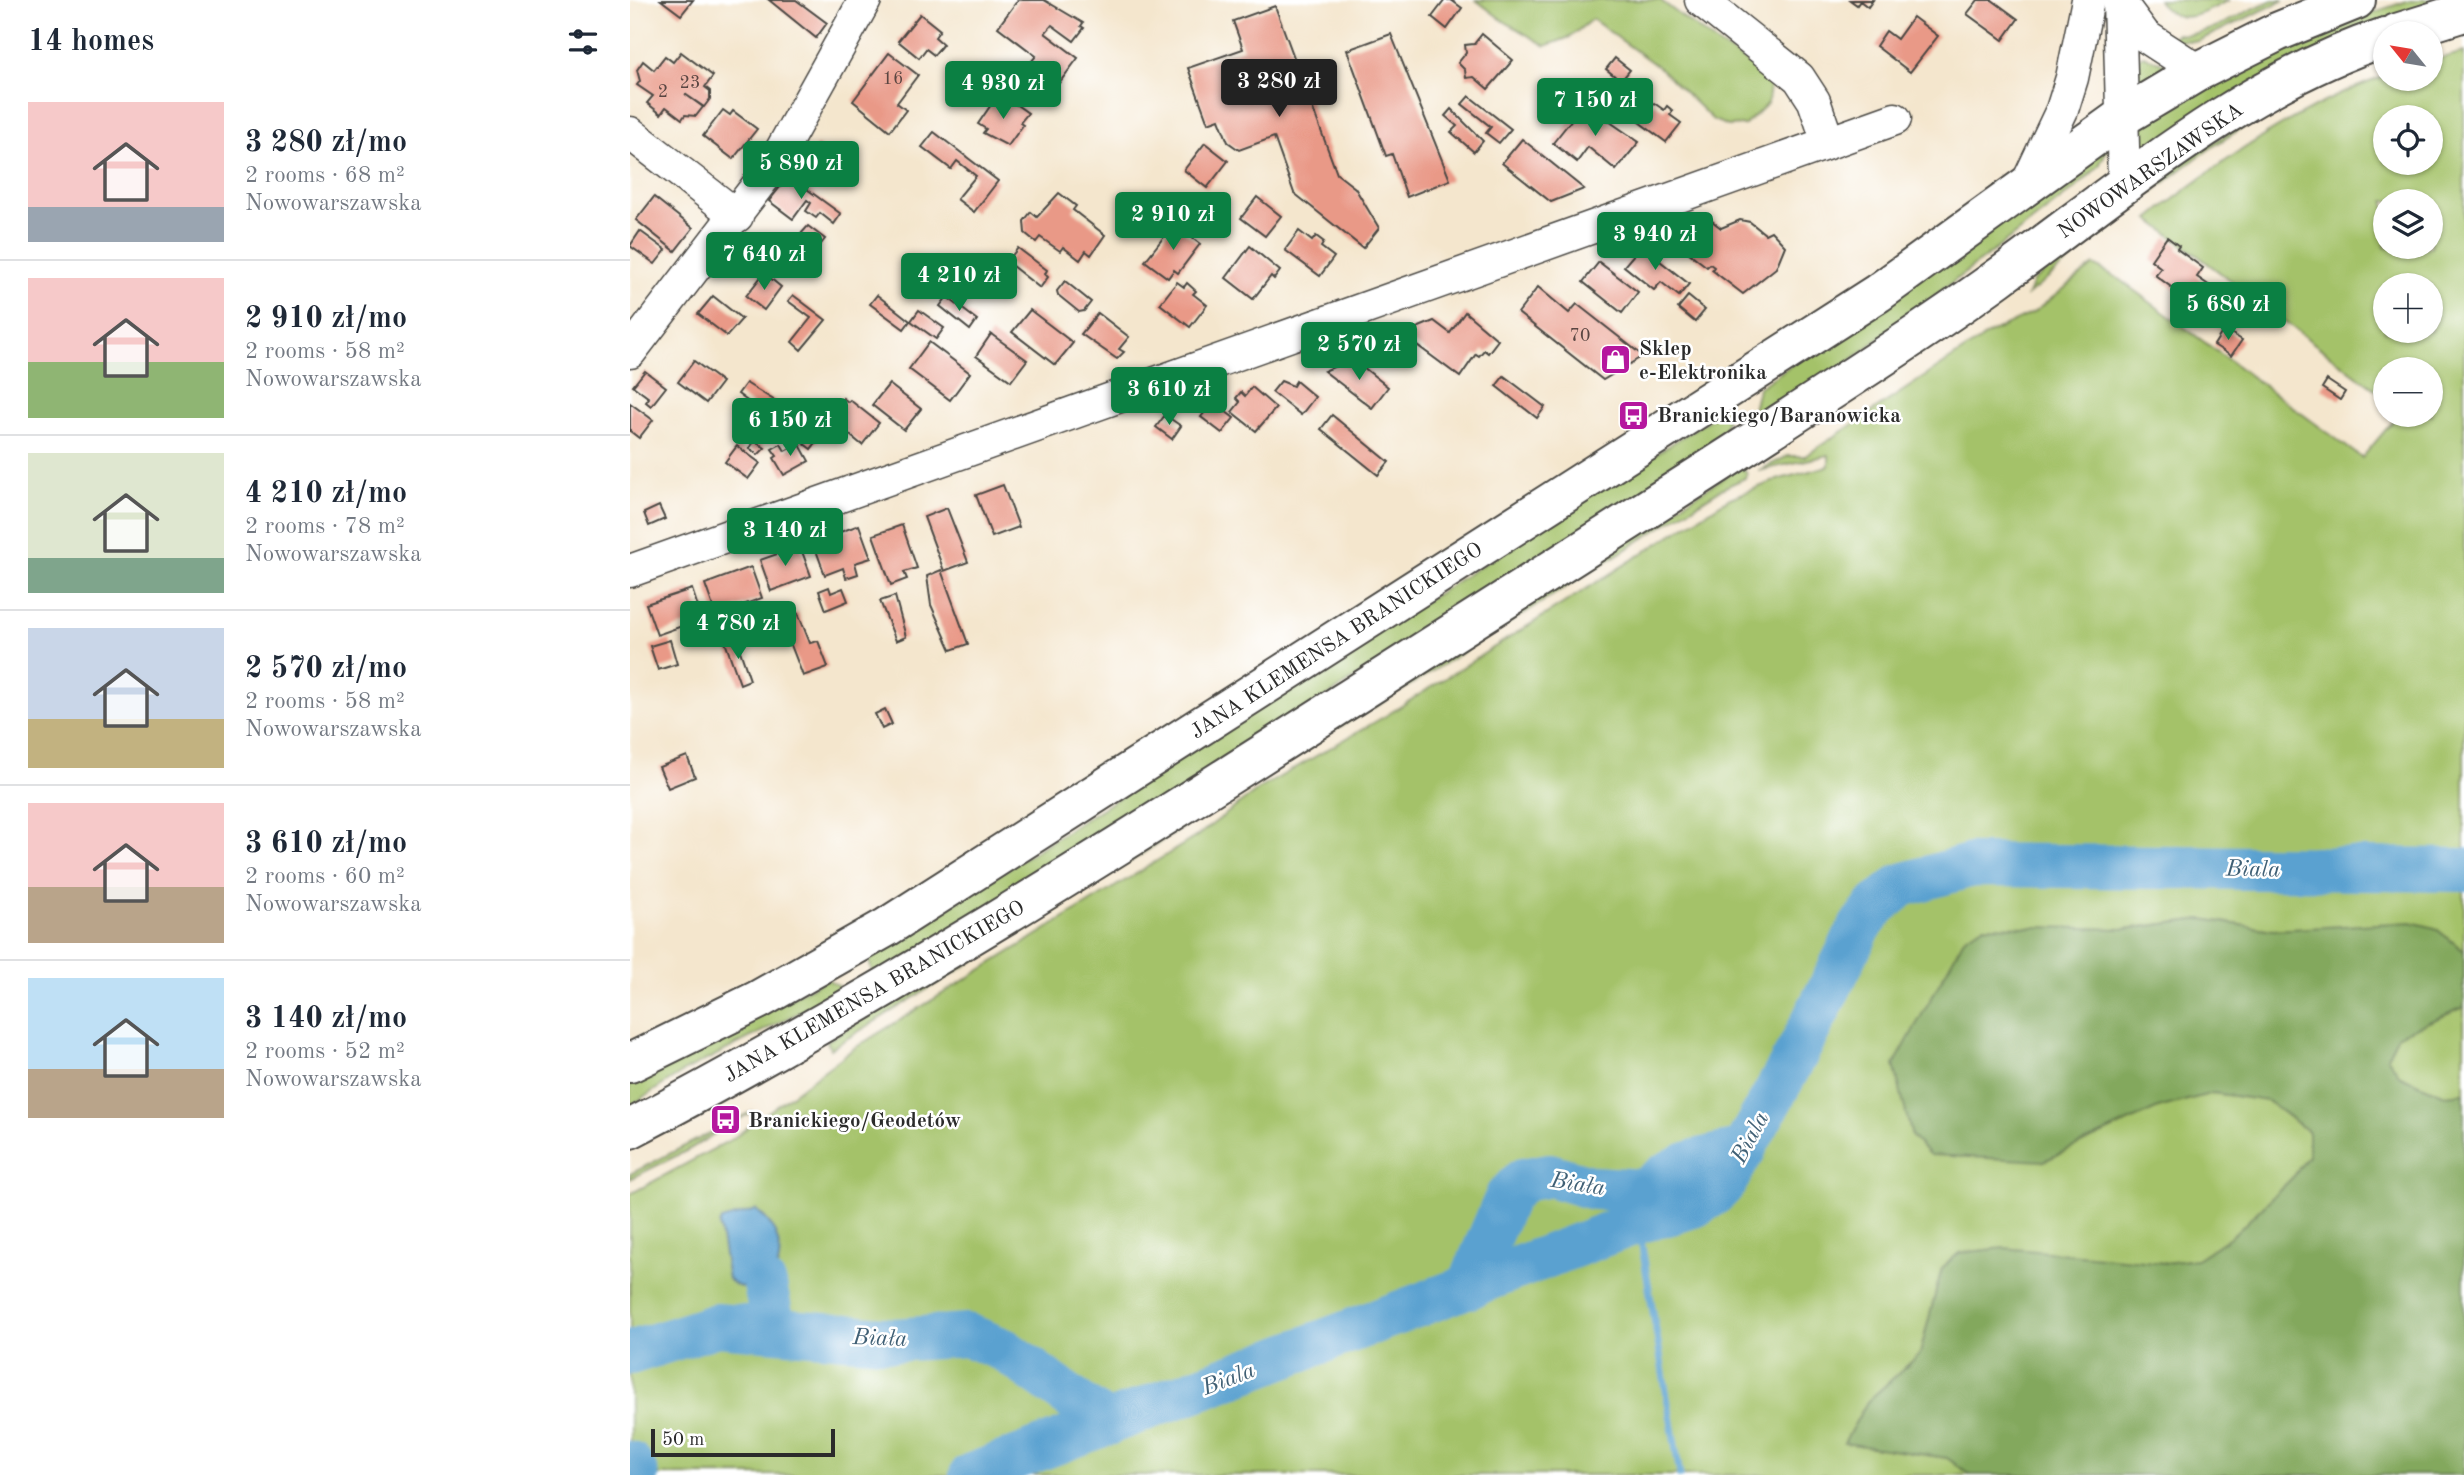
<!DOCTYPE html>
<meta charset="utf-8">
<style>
body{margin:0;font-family:"Old Standard TT",serif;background:#f2f2f3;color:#1f2937;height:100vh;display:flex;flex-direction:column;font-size:26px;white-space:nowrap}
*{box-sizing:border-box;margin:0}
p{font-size:23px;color:#747a83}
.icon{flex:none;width:38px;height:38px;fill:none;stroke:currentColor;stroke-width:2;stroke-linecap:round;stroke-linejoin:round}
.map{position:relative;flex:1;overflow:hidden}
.side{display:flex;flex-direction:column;background:#fff;width:630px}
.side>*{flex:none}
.needle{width:46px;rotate:300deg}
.controls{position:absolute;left:1743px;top:21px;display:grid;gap:14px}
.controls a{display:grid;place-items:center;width:70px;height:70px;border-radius:50%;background:#fff;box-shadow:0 2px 5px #0004;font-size:35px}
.scale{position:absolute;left:21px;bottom:18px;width:184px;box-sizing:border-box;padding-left:7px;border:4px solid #2b2b2b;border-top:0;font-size:19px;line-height:24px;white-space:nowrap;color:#2b2b2b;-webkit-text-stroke:5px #fff;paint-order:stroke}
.price{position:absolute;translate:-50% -60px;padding:0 16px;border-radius:7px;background:#0b8043;color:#fff;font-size:23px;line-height:46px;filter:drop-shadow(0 2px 4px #0008)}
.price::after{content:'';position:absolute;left:50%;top:42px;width:21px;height:16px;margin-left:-10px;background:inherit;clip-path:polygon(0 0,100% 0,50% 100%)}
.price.on{background:#222;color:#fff}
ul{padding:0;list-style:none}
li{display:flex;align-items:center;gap:21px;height:175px;padding:0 28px}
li+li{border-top:2px solid #e0e1e3}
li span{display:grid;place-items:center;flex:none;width:196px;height:140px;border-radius:0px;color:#555}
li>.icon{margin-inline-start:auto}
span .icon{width:84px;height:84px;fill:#fffc;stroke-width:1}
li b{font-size:30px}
h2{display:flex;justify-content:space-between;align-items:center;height:84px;padding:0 28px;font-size:30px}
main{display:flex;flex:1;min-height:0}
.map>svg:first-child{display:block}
.green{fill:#a4c269;stroke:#68764a;stroke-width:2;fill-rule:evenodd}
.forest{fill:#83a85d;stroke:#576a44;stroke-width:2}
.water{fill:#5aa1d0;stroke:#42667e;stroke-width:2}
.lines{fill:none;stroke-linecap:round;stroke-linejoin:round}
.stream{stroke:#5aa1d0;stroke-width:7}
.river{stroke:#5aa1d0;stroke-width:44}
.building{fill:#e99987}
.minor-casing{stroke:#494743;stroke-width:35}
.major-casing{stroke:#494743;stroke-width:42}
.minor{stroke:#fff;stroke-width:32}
.major{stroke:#fff;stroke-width:38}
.labels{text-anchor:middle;stroke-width:5;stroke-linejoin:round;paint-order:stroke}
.number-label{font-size:18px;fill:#5a4642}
.street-label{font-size:21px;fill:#2b2b2b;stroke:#fff}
.poi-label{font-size:21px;font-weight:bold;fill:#2b2b2b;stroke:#fff;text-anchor:start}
.water-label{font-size:23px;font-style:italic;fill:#406075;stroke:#fff}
</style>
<main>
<section class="side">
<h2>14 homes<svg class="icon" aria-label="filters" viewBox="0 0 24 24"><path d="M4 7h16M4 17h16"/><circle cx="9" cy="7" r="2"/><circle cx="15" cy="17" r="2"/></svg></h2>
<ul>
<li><span style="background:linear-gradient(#f6c9c9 75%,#9aa5b1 0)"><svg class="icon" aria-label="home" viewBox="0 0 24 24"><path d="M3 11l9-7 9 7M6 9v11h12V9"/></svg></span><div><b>3 280 zł/mo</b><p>2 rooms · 68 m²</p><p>Nowowarszawska</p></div></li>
<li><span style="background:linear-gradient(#f6c9c9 60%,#8fb573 0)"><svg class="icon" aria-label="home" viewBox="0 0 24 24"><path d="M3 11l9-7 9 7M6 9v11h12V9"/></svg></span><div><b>2 910 zł/mo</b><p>2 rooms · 58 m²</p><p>Nowowarszawska</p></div></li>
<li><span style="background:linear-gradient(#dfe7d0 75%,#7fa58c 0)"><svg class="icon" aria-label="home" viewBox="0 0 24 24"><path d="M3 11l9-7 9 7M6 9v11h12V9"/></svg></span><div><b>4 210 zł/mo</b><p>2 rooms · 78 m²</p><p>Nowowarszawska</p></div></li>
<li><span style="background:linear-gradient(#c9d6e8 65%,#c2b280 0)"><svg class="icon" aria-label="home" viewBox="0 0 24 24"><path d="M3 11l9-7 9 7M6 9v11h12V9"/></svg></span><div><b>2 570 zł/mo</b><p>2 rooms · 58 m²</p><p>Nowowarszawska</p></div></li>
<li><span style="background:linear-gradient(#f6c9c9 60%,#b9a48a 0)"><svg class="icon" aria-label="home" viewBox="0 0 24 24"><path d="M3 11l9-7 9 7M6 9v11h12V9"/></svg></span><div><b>3 610 zł/mo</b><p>2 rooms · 60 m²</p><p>Nowowarszawska</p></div></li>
<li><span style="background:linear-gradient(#bfe0f5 65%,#b9a48a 0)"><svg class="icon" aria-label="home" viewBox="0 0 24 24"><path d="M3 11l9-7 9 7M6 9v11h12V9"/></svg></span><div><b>3 140 zł/mo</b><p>2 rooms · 52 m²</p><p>Nowowarszawska</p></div></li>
</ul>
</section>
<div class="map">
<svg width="1834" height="1475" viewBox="0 0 1834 1475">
<rect width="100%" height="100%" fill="#fff"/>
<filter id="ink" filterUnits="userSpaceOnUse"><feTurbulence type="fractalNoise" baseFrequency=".0143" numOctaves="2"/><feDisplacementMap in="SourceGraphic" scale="14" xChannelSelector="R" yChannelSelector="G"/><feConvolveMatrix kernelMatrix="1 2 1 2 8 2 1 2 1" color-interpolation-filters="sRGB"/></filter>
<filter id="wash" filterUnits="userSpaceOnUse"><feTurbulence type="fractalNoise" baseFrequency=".00686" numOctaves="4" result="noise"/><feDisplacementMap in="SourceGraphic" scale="28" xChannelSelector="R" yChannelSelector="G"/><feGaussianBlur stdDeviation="1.57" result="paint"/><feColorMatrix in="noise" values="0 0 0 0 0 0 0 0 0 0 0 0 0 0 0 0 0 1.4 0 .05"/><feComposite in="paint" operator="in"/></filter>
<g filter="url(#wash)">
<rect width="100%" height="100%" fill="#f4e6cd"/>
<g class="green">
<polygon points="846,0 1030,0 1088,44 1132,72 1140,85 1138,103 1115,125 1098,126 1083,120 1031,69 962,19 940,37 916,46 872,20"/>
<path d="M1528 0H1599C1574 13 1547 30 1528 0Z"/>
<path d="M1643 0H1654L1568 41 1540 40 1546 34C1580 38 1612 11 1643 0Z"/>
<polygon points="1780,0 1822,0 1498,162 1505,129 1613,66 1721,20"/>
<path d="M1834 52V951L1805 928 1643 930 1572 919 1496 929 1414 1161 1528 1108 1583 1093 1638 1101 1678 1132V1156L1664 1176 1606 1233 1567 1259 1535 1263 1329 1253 1312 1268 1290 1354 1237 1402 1214 1443 1317 1458 1341 1475H0V1194L102 1139 223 1049 567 836 629 789 757 715 1100 498 1150 479 1199 466V455L1128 471 1158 456H1175L1360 333 1403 313 1464 265 1486 277 1732 458 1768 415H1801V369H1755V397L1519 219C1589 161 1669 107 1755 76V79H1801V61ZM1755 117H1801V163H1755ZM1755 201H1801V247H1755ZM1755 285H1801V331H1755Z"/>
<path d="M1755 54V59C1688 87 1620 118 1561 162 1527 187 1494 216 1461 243L1456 240 1540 169 1661 94Z"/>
<polygon points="1513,56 1541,66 1506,92 1501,62"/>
<polygon points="1479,145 1469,166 1447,187 1216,364 1120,424 1128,388"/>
<polygon points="1445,249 1449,253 1398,295 1403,281"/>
<polygon points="1099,407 1093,440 503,822 244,977 238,958"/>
<polygon points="1112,466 1117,473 1115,478 1093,488 747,706 639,766"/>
<polygon points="584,807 415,917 200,1049 197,1041"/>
<polygon points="197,979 209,986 205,994 53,1072 0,1106 0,1080"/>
<polygon points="1834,1007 1834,1093 1815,1095 1770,1076 1757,1057 1768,1035"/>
<polygon points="123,1111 58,1150 0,1179 0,1174"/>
</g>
<polygon class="forest" points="1572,919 1643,930 1781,922 1805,928 1834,951 1834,1007 1768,1035 1757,1057 1770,1076 1815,1095 1834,1093 1834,1475 1341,1475 1317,1458 1214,1443 1237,1402 1290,1354 1312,1268 1329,1253 1374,1248 1535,1263 1567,1259 1606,1233 1664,1176 1678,1156 1678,1131 1638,1101 1583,1093 1528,1108 1414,1161 1300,1155 1282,1137 1264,1065 1335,937 1354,926 1496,929"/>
<path class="water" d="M126 1210C151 1228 159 1264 135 1285 120 1287 108 1291 98 1279L89 1225 91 1220Z"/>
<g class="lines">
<polyline class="stream" points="1008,1222 1050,1475"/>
<g class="river">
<polyline points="135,1285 144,1328"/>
<path d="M838 1288 877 1196 893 1180 920 1175 963 1188 1015 1191C1046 1161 1073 1159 1114 1150"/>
<polyline points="0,1353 87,1325 264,1340 337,1335 374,1350 478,1424"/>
<polyline points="0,1463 7,1475"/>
<path d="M341 1475 1008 1222C1039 1212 1077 1209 1096 1181L1167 1053 1230 927 1247 905 1272 885 1342 865 1834 870"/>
</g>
</g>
<g id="blocks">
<g class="building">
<polygon points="31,0 63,0 51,15"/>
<polygon points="139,0 166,0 197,23 186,38"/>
<polygon points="388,0 414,0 453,23 451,26 454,28 444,41 422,25 415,33 448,58 429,83 401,62 406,56 368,27"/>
<polygon points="815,0 821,0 832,8 817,29 802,17"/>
<polygon points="1220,0 1243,0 1238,7 1230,1 1227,5"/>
<polygon points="1348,0 1362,0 1388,19 1373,40 1337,14"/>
<polygon points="645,6 707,174 725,188 749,228 733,248 664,193 644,137 609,150 598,142 589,119 578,123 558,68 613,49 603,21"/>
<polygon points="290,14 310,30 305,37 313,44 304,55 296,49 289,58 268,41"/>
<polygon points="1283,17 1308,36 1280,72 1246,46 1256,31 1267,39"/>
<polygon points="761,34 820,180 777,197 762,154 756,156 717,50"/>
<polygon points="852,34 883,60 858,89 844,77 836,78 835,70 828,63 836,53 835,45 844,44"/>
<polygon points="51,52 83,76 75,87 80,91 80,99 74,107 55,94 73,107 66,116 55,115 52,119 36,107 31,114 17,103 23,96 7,85 10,81 7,70 13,61 24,70 35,56 43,62"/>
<polygon points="259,53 288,75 267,103 276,110 260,131 223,101"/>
<polygon points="985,58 1000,70 991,81 976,69"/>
<polygon points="374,96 398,113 390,123 393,125 378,146 353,133 356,129 348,124 363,102 367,105"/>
<polygon points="839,96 881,129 869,143 856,133 861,127 832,104"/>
<polygon points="1024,103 1034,110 1037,106 1043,111 1040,115 1051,123 1036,142 1009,122"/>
<polygon points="954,104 1009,142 986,170 958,147 947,162 923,143"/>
<polygon points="821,109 853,141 844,152 821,132 827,126 815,116"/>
<polygon points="93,110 100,115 103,111 127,129 103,159 73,136"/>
<polygon points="304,132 368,181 344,212 327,199 346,176 327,161 321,169 292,147"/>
<polygon points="892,139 954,189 921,202 872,163"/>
<polygon points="575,143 598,161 577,188 554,170"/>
<polygon points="187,145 206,159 190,180 172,166"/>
<polygon points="159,176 211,214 204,224 190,213 186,218 176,211 181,203 177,200 163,219 139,201"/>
<polygon points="429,193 446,206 443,210 475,235 461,255 456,251 450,260 433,247 430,251 410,237 406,242 395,233 394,221 401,212 407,217"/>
<polygon points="24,197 63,228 45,251 6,220"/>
<polygon points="627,197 651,216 635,236 611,218"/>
<polygon points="1110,220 1120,222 1135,234 1141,231 1155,246 1146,268 1113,294 1082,270 1084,267 1080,264 1077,267 1058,252 1082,221 1091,228"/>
<polygon points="544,224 570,244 548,273 544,270 538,278 515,261"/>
<polygon points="178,226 195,239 187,249 170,235"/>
<polygon points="10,231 36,250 25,264 0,246"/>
<polygon points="669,231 682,241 686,236 694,242 691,247 704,257 690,276 655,250"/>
<polygon points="1537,237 1549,246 1547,249 1573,268 1567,277 1593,295 1579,315 1525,275 1531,268 1521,260"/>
<polygon points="620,246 650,271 644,279 641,276 623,299 596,278"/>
<polygon points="1011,246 1059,284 1049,296 1031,282 1024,290 994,266"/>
<polygon points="388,248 417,270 415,274 418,277 410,288 377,262"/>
<polygon points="969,262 1008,292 992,313 953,282"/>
<polygon points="134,273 151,287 134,310 116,296"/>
<polygon points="435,281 461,302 454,311 449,312 428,295 427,291"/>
<polygon points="547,282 554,287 557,283 566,291 563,294 577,305 560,327 530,304"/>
<polygon points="908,287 939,313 947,304 1013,356 973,380 888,313"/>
<polygon points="163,295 196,320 171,350 162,342 181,318 158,301"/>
<polygon points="247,295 280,321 274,329 240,304"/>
<polygon points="83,296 112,319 97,336 68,314"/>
<polygon points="1058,296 1075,310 1065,322 1048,308"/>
<polygon points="317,297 347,320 340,330 310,306"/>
<polygon points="289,310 314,328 306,339 281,321"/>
<polygon points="400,310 443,343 425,365 382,332"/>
<polygon points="835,312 868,340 858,353 854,350 849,356 846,354 830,377 772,334 804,321 820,333"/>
<polygon points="468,313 499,337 489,349 494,352 487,359 451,334"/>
<polygon points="1594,329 1612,340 1601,356 1584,345"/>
<polygon points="361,334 397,360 381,381 346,356"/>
<polygon points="299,342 340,373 320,400 279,369"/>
<polygon points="723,359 758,387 742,408 694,371"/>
<polygon points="64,361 92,382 76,403 48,382"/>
<polygon points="15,371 36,387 21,406 16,402 19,398 3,386"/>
<polygon points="874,376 915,407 907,418 866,386"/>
<polygon points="1697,380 1715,392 1710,400 1692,388"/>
<polygon points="651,381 663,386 666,381 685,397 671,415 642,392"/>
<polygon points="116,383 160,410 166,403 198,428 181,449 108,394"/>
<polygon points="259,384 291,409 274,430 242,405"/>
<polygon points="622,387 646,408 626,431 602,412 610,402 606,398 611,392 615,396"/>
<polygon points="213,398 218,402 220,400 249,423 232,445 203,421 208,414 203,410"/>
<polygon points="583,402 604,418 592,433 571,417"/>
<polygon points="0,403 23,420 9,438 0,431"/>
<polygon points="535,415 551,426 542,439 526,427"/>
<polygon points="702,415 759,462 748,475 691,429"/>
<polygon points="125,441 135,448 128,455 119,448"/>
<polygon points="169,443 179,461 154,475 144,458 147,456 142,449 151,444 155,451"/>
<polygon points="107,446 130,463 118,479 95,462"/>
<polygon points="373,485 389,527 362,537 346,495"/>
<polygon points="29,506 35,519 19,526 14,513"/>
<polygon points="317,508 338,562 314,571 294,517"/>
<polygon points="229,525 241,558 225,563 228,574 216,578 213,568 195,575 183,542"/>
<polygon points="272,525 287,568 274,572 277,579 261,585 243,535"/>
<polygon points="170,546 181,576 141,591 130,560"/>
<polygon points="121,567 132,598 86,615 75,584"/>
<polygon points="311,570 338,644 321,650 301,605 297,576"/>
<polygon points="199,587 201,593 213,588 218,601 196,610 189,591"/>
<polygon points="62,589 72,619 27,635 16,604"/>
<polygon points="265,596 276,637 266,641 250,601"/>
<polygon points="168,613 180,643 188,641 198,667 173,676 151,619"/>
<polygon points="106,639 120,680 110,684 95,642"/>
<polygon points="40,640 47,664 28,670 20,646"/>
<polygon points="255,709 262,724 252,729 245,714"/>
<polygon points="57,756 65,777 38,788 29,767"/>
</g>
</g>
</g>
<g filter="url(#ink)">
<use href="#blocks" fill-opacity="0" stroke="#494743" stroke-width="2"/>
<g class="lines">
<defs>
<g id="minor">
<polyline points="1071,0 1169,78 1184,101 1198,142"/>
<polyline points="1489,0 1494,183"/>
<polyline points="1489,1 1515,36 1569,71"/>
<polyline points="0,133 107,216"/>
<polyline points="1395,188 1432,110 1442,78 1458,0"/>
<polyline points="0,352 142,167 235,0"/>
<polyline points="0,571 1265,119"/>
</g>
<g id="major">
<polyline points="1767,33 1834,12"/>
<polyline points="0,1063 128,1000 257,927 1248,293 1492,117 1569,71 1647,32 1726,0"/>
<path d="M0 1129C246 1000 480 852 714 702 883 594 1054 487 1222 377 1271 345 1321 312 1368 278 1492 189 1608 86 1755 37"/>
</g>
</defs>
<use href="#minor" class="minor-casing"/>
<use href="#major" class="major-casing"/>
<use href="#minor" class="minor"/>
<use href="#major" class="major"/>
</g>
</g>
<defs>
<symbol id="shop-square" viewBox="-11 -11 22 22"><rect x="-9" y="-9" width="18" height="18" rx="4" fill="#b5179e" stroke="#fff"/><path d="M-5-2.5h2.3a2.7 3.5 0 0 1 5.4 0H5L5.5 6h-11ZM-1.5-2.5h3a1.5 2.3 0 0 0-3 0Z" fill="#fff"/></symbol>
<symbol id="bus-square" viewBox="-11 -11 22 22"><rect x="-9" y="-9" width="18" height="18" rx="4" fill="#b5179e" stroke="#fff"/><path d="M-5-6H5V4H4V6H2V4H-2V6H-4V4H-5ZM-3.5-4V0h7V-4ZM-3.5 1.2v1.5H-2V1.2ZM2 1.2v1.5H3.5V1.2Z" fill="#fff"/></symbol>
</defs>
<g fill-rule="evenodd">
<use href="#shop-square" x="968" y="342" width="35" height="35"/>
<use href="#bus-square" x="986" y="398" width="35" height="35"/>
<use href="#bus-square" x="78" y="1102" width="35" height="35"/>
</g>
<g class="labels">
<g class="number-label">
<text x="263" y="84">16</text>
<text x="60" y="88">23</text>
<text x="33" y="97">2</text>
<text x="950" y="341">70</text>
</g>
<g class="street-label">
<text transform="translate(1520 170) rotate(-35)" y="7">NOWOWARSZAWSKA</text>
<text transform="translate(706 640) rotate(-33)" y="7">JANA KLEMENSA BRANICKIEGO</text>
<text transform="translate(244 991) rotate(-30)" y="7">JANA KLEMENSA BRANICKIEGO</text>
</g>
<g class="poi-label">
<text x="1009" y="355">Sklep<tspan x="1009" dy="24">e-Elektronika</tspan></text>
<text x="1027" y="422">Branickiego/Baranowicka</text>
<text x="118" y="1127">Branickiego/Geodetów</text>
</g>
<g class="water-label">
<text transform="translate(1623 868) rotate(1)" y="8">Biala</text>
<text transform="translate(1119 1137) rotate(-62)" y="8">Biala</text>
<text transform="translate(948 1183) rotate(9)" y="8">Biała</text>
<text transform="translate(250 1337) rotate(2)" y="8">Biała</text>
<text transform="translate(598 1378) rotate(-21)" y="8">Biala</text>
</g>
</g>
</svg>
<div class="controls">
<a><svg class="needle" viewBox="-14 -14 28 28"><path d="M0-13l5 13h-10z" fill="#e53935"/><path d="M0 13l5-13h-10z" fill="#747a83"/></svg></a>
<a><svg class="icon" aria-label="locate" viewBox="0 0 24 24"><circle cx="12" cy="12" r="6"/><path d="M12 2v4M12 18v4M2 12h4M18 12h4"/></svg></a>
<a><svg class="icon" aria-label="layers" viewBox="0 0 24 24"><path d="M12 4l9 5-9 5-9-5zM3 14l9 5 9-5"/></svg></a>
<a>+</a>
<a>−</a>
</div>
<div class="scale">50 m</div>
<b class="price on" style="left:649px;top:119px">3 280 zł</b>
<b class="price" style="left:373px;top:121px">4 930 zł</b>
<b class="price" style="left:965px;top:138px">7 150 zł</b>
<b class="price" style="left:171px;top:201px">5 890 zł</b>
<b class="price" style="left:543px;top:252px">2 910 zł</b>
<b class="price" style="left:1025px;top:272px">3 940 zł</b>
<b class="price" style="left:134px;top:292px">7 640 zł</b>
<b class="price" style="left:329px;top:313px">4 210 zł</b>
<b class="price" style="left:1598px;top:342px">5 680 zł</b>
<b class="price" style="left:729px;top:382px">2 570 zł</b>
<b class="price" style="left:539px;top:427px">3 610 zł</b>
<b class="price" style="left:160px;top:458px">6 150 zł</b>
<b class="price" style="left:155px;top:568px">3 140 zł</b>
<b class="price" style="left:108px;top:661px">4 780 zł</b>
</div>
</main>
